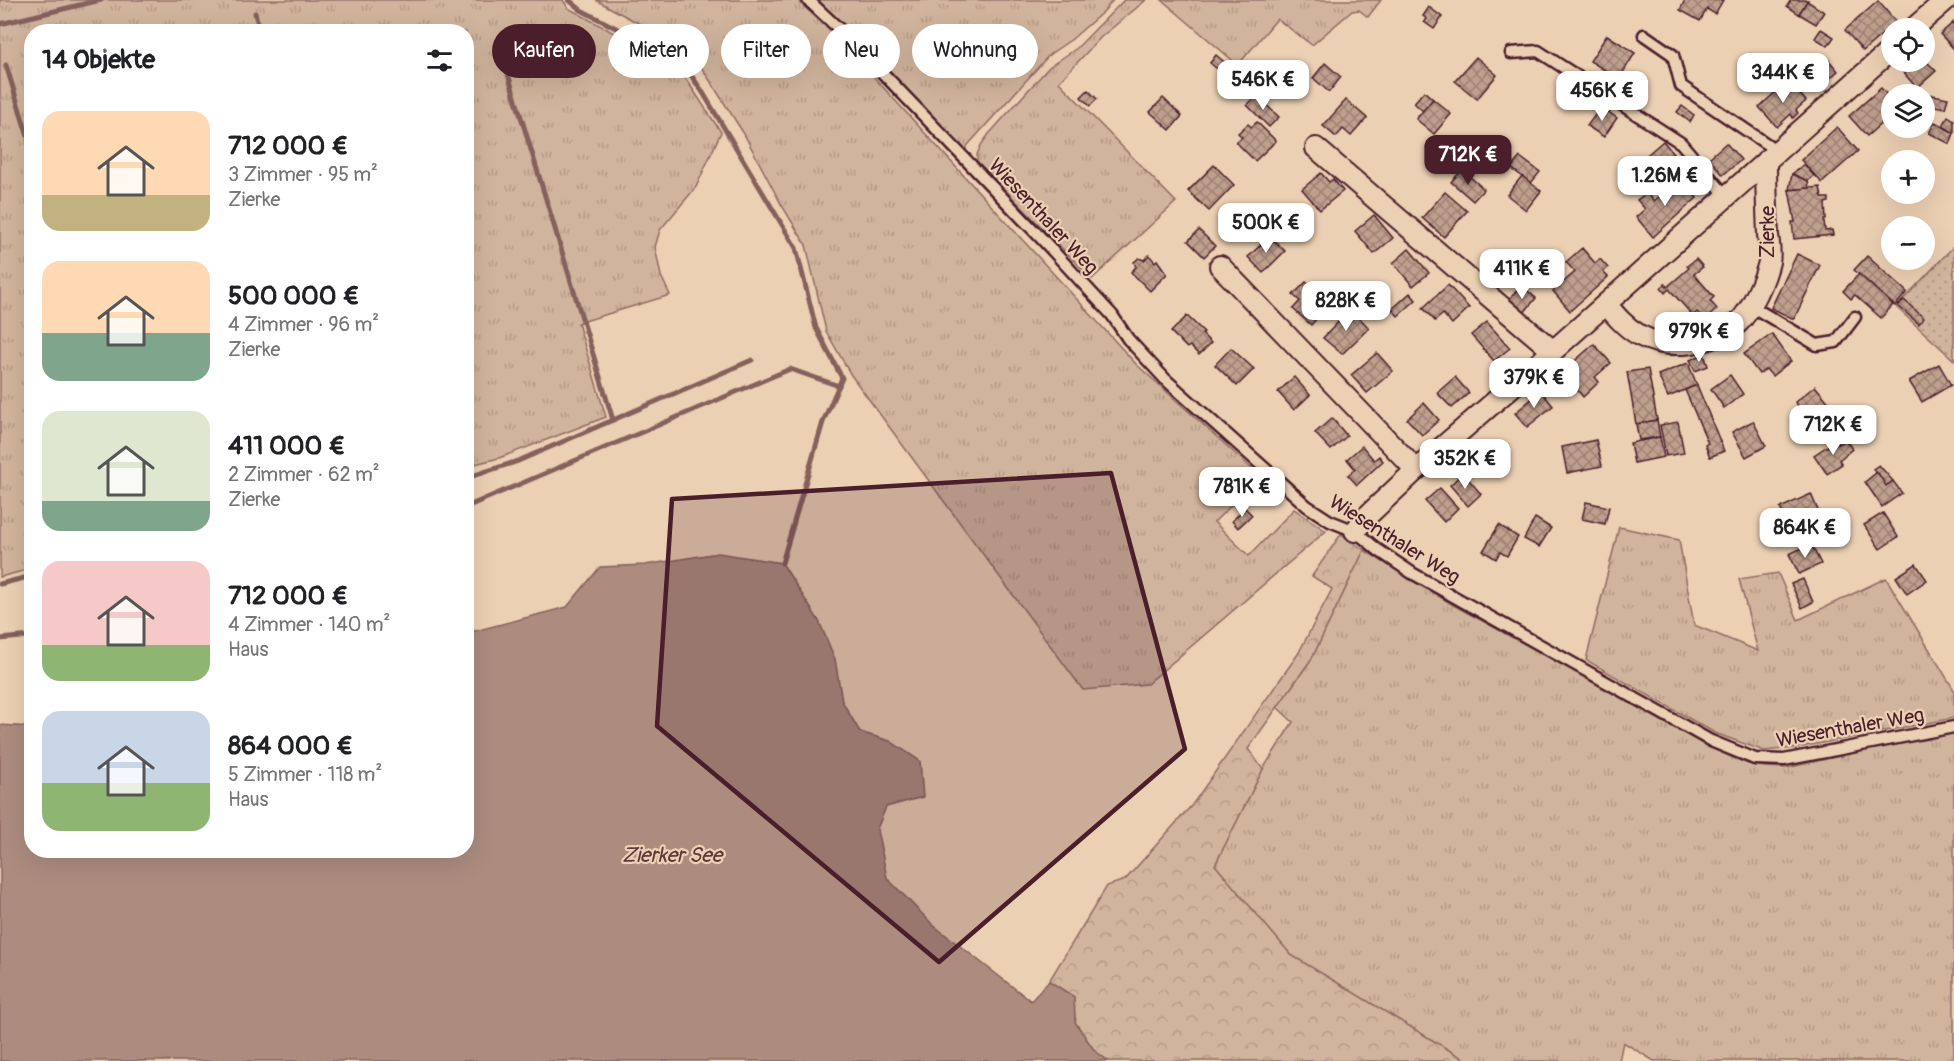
<!DOCTYPE html>
<html lang="de">
<meta charset="utf-8">
<style>
body{margin:0;font-family:Pangolin,sans-serif;background:#f2f2f2;color:#202124;height:100vh;display:flex;flex-direction:column;font-size:22px;white-space:nowrap}
*{box-sizing:border-box;margin:0}
p{font-size:20px;color:#757577}
.icon{flex:none;width:33px;height:33px;fill:none;stroke:currentColor;stroke-width:2;stroke-linecap:round;stroke-linejoin:round}
.map{position:relative;flex:1;overflow:hidden}
.side{position:absolute;left:24px;top:24px;width:450px;height:834px;display:flex;flex-direction:column;background:#fff;border-radius:24px;box-shadow:0 6px 24px #0002}
.side>*{flex:none}
.top-card{position:absolute;left:492px;top:24px;width:570px;height:54px;display:flex;gap:12px}
.controls{position:absolute;left:1881px;top:18px;display:grid;gap:12px}
.controls a{display:grid;place-items:center;width:54px;height:54px;border-radius:50%;background:#fff;box-shadow:0 6px 24px #0002;font-size:30px}
.price{position:absolute;translate:-50% -51px;padding:0 14px;border-radius:12px;background:#fff;color:#222;font-size:20px;line-height:39px;filter:drop-shadow(0 2px 3px #0008)}
.price::after{content:'';position:absolute;left:50%;top:36px;width:18px;height:14px;margin-left:-9px;background:inherit;clip-path:polygon(0 0,100% 0,50% 100%)}
.price.on{background:#4a1f2b;color:#fff}
ul{padding:0;list-style:none}
li{display:flex;align-items:center;gap:18px;height:150px;padding:0 18px}
li span{display:grid;place-items:center;flex:none;width:168px;height:120px;border-radius:18px;color:#555}
li>.icon{margin-inline-start:auto}
span .icon{width:72px;height:72px;fill:#fffc;stroke-width:1}
li b{font-size:26px}
h2{display:flex;justify-content:space-between;align-items:center;height:72px;padding:0 18px;font-size:26px}
.chip{padding:0 21px;border-radius:27px;background:#fff;box-shadow:0 6px 24px #0002;font-size:21px;line-height:54px}
.chip.on{background:#4a1f2b;color:#fff}
.map>svg:first-child{display:block}
.grass{fill:url(#grass-tufts);stroke:#8e6a64;stroke-width:1.5}
.park{fill:url(#park-crowns);stroke:#8e6a64;stroke-width:1.5}
.garden{fill:url(#garden-dots);stroke:#8e6a64;stroke-width:1.5}
.water{fill:#ad8c7f;stroke:#85605d;stroke-width:1.5}
.lines{fill:none;stroke-linecap:round;stroke-linejoin:round}
.stream{stroke:#85605d;stroke-width:5}
.building{fill:url(#building-cross-hatch);stroke:#4a1f2b;stroke-width:1.5}
.service-casing{stroke:#4a1f2b;stroke-width:15}
.minor-casing{stroke:#4a1f2b;stroke-width:24}
.service{stroke:#ecd0b3;stroke-width:10}
.minor{stroke:#ecd0b3;stroke-width:20}
.marked{fill:#4a1f2b;fill-opacity:0.2;stroke:#4a1f2b;stroke-width:4.5;stroke-linejoin:round}
.labels{text-anchor:middle;stroke-width:4.5;stroke-linejoin:round;paint-order:stroke}
.street-label{font-size:20px;fill:#4a1f2b;stroke:#ecd0b3}
.water-label{font-size:21px;font-style:italic;fill:#5e353c;stroke:#ecd0b3}
</style>
<div class="map">
<svg width="1954" height="1061" viewBox="0 0 1954 1061">
<defs>
<pattern id="grass-tufts" width="24" height="20" patternUnits="userSpaceOnUse" patternTransform="scale(1.5)"><rect width="24" height="20" fill="#d1b49d"/><path d="M3 7l-1-3M5 7V3M7 7l1-3M15 17l-1-3M17 17v-4M19 17l1-3" fill="none" stroke="#b59a87"/></pattern>
<pattern id="park-crowns" width="20" height="18" patternUnits="userSpaceOnUse" patternTransform="scale(1.5)"><rect width="20" height="18" fill="#d1b49d"/><path d="M2 6a3 3 0 1 1 6 0M12 15a3 3 0 1 1 6 0" fill="none" stroke="#b59a87"/></pattern>
<pattern id="garden-dots" width="8" height="8" patternUnits="userSpaceOnUse" patternTransform="scale(1.5)"><rect width="8" height="8" fill="#d1b49d"/><path d="M2 2h.1M6 6h.1" fill="none" stroke="#b59a87" stroke-width="1.8" stroke-linecap="round"/></pattern>
<pattern id="building-cross-hatch" width="8" height="8" patternUnits="userSpaceOnUse" patternTransform="scale(1.5)"><rect width="8" height="8" fill="#bf9f8d"/><path d="M0 0l8 8M0 8l8-8" fill="none" stroke="#9d8173"/></pattern>
</defs>
<rect width="100%" height="100%" fill="#ecd0b3"/>
<filter id="ink" filterUnits="userSpaceOnUse"><feTurbulence type="fractalNoise" baseFrequency=".0167" numOctaves="2"/><feDisplacementMap in="SourceGraphic" scale="12" xChannelSelector="R" yChannelSelector="G"/><feConvolveMatrix kernelMatrix="1 2 1 2 8 2 1 2 1" color-interpolation-filters="sRGB"/></filter>
<g filter="url(#ink)">
<g class="grass">
<polygon points="0,0 563,0 568,8 673,65 686,79 721,132 696,187 660,230 655,247 661,276 670,295 578,323 606,417 499,458 467,466 466,32 32,32 31,569 0,577"/>
<polygon points="596,0 797,0 839,39 1136,364 1261,477 1214,522 1249,556 1294,509 1326,531 1147,684 1083,690 851,375 826,331 806,245 781,204 744,134 695,57 678,45"/>
<polygon points="816,0 1113,0 1104,11 1072,39 1050,54 968,145 963,154 873,55"/>
<polygon points="1124,0 1146,0 1101,37 1059,82 1176,202 1092,279 977,161 977,155 981,145 989,134 1049,67 1077,48"/>
<polygon points="1162,0 1381,0 1368,17 1359,10 1352,11 1312,45 1277,19 1238,65"/>
<polygon points="1619,527 1679,540 1694,625 1758,651 1739,579 1778,573 1798,620 1886,578 1954,690 1954,718 1796,748 1764,751 1715,733 1586,660"/>
<polygon points="1364,550 1455,606 1727,755 1748,764 1765,767 1787,768 1897,743 1954,733 1954,1061 1654,1061 1623,1042 1619,1061 1467,1061 1291,955 1215,865 1263,769 1293,722 1277,707 1312,658"/>
</g>
<polygon class="park" points="1341,534 1364,550 1312,658 1248,749 1263,769 1215,865 1291,955 1467,1061 1108,1061 1094,1050 1075,1022 1074,997 1049,981 1107,886 1125,880 1192,805 1298,654 1332,589 1312,576"/>
<polygon class="garden" points="1954,246 1954,360 1896,307"/>
<polygon class="water" points="718,553 782,563 819,621 835,659 842,701 860,732 890,741 920,761 923,797 886,807 877,829 887,878 933,925 1031,1001 1049,981 1074,997 1075,1022 1094,1050 1108,1061 0,1061 0,725 31,727 32,850 466,850 467,633 567,607 600,567 645,565"/>
<g class="lines">
<g class="stream">
<polyline points="569,0 581,10 674,58 686,68 702,91 796,248 816,328 842,378 823,422 782,563"/>
<polyline points="255,13 260,32"/>
<polyline points="0,24 101,0"/>
<polyline points="6,65 32,150"/>
<polyline points="613,420 752,360"/>
<polyline points="466,478 518,461 613,420 498,41"/>
<polyline points="466,507 790,369 839,386"/>
<polyline points="0,584 32,576"/>
<polyline points="0,639 32,636"/>
</g>
</g>
<g class="building">
<polygon points="1685,0 1723,0 1715,14 1707,9 1700,21 1680,10"/>
<polygon points="1791,0 1808,0 1799,14 1787,6"/>
<polygon points="1807,1 1824,12 1816,24 1799,14"/>
<polygon points="1878,1 1896,22 1863,51 1845,30"/>
<polygon points="1429,7 1442,17 1434,29 1424,22 1427,19 1423,16"/>
<polygon points="1954,22 1954,49 1940,34"/>
<polygon points="1821,29 1834,37 1828,46 1815,38"/>
<polygon points="1607,35 1635,53 1619,79 1590,61"/>
<polygon points="1216,55 1228,65 1222,73 1210,63"/>
<polygon points="1476,57 1497,75 1477,99 1455,81"/>
<polygon points="1826,57 1838,71 1818,89 1806,74"/>
<polygon points="1924,59 1936,71 1917,88 1901,70 1911,62 1924,62"/>
<polygon points="1325,63 1341,77 1329,92 1313,78"/>
<polygon points="1788,81 1806,101 1796,110 1798,113 1793,118 1791,114 1777,127 1759,107"/>
<polygon points="1881,88 1892,100 1892,114 1867,136 1849,116"/>
<polygon points="1088,90 1097,99 1090,106 1081,97"/>
<polygon points="1424,91 1433,99 1423,111 1414,103"/>
<polygon points="1923,93 1948,98 1945,108 1924,104"/>
<polygon points="1257,96 1279,117 1269,127 1247,105"/>
<polygon points="1163,98 1182,116 1170,130 1150,112"/>
<polygon points="1433,99 1451,114 1434,134 1416,119"/>
<polygon points="1346,100 1367,118 1351,136 1343,129 1336,137 1323,126"/>
<polygon points="1682,106 1694,115 1690,122 1677,112"/>
<polygon points="1601,107 1617,118 1604,137 1587,126"/>
<polygon points="1948,116 1954,120 1954,133 1943,126"/>
<polygon points="1257,122 1276,141 1255,161 1236,142 1242,137 1238,133 1248,124 1251,127"/>
<polygon points="1935,122 1954,133 1950,144 1929,133"/>
<polygon points="1837,127 1858,151 1822,183 1801,160"/>
<polygon points="1663,141 1673,153 1636,186 1625,174"/>
<polygon points="1726,143 1741,160 1723,175 1709,158"/>
<polygon points="1520,157 1540,172 1531,183 1511,168"/>
<polygon points="1804,164 1814,176 1808,181 1792,174"/>
<polygon points="1214,165 1234,185 1209,211 1188,191"/>
<polygon points="1462,170 1484,189 1473,201 1451,182"/>
<polygon points="1321,173 1329,182 1333,179 1343,191 1320,210 1302,189"/>
<polygon points="1792,174 1808,181 1809,188 1789,190"/>
<polygon points="1522,176 1541,191 1526,210 1507,195"/>
<polygon points="1681,179 1697,198 1653,237 1636,217 1645,209 1637,200 1647,193 1654,201"/>
<polygon points="1820,187 1822,198 1829,198 1829,202 1825,203 1826,220 1824,220 1825,231 1832,230 1833,235 1794,239 1792,222 1795,222 1789,190"/>
<polygon points="1445,192 1467,211 1444,237 1422,218"/>
<polygon points="1374,215 1393,238 1374,254 1355,231"/>
<polygon points="1199,230 1215,246 1204,257 1188,241"/>
<polygon points="1270,236 1285,251 1263,273 1248,257"/>
<polygon points="1582,248 1595,263 1600,259 1608,268 1603,272 1608,277 1570,311 1553,291 1575,272 1566,262"/>
<polygon points="1409,249 1429,273 1413,286 1393,263"/>
<polygon points="1797,254 1820,265 1794,319 1771,308"/>
<polygon points="1149,255 1155,262 1157,260 1167,274 1150,291 1131,272 1136,267 1134,262 1139,258 1144,260"/>
<polygon points="1867,256 1907,292 1895,306 1854,270"/>
<polygon points="1696,259 1703,267 1694,274 1714,297 1710,301 1717,309 1705,320 1697,312 1693,316 1669,289 1665,293 1661,288 1665,284 1667,287 1689,268 1687,266"/>
<polygon points="1859,274 1893,305 1881,318 1855,295 1851,299 1843,291"/>
<polygon points="1306,282 1331,302 1311,325 1293,309 1300,301 1293,295"/>
<polygon points="1448,285 1469,308 1452,324 1443,314 1435,321 1423,308"/>
<polygon points="1521,285 1536,298 1523,314 1508,301"/>
<polygon points="1410,293 1416,300 1398,316 1392,309"/>
<polygon points="1904,300 1924,318 1919,324 1898,306"/>
<polygon points="1351,309 1369,328 1342,354 1323,338"/>
<polygon points="1187,316 1204,332 1202,334 1211,343 1199,355 1190,346 1187,348 1171,332"/>
<polygon points="1487,322 1510,348 1494,361 1471,335"/>
<polygon points="1772,334 1791,361 1772,376 1766,369 1759,374 1744,354"/>
<polygon points="1594,344 1611,363 1595,377 1599,382 1583,397 1574,386 1569,391 1560,382 1566,377 1561,373"/>
<polygon points="1231,348 1254,369 1237,386 1215,365"/>
<polygon points="1377,353 1393,371 1367,393 1351,375"/>
<polygon points="1704,354 1708,366 1695,371 1690,360"/>
<polygon points="1688,363 1697,385 1668,397 1658,375"/>
<polygon points="1939,364 1951,385 1922,402 1909,381"/>
<polygon points="1648,369 1657,420 1636,424 1627,372"/>
<polygon points="1730,375 1743,394 1724,408 1711,389"/>
<polygon points="1294,377 1310,395 1294,410 1278,392"/>
<polygon points="1455,377 1469,393 1452,408 1437,393"/>
<polygon points="1697,385 1724,451 1710,457 1705,444 1708,443 1685,390"/>
<polygon points="1815,386 1830,404 1810,420 1795,402"/>
<polygon points="1541,391 1553,406 1527,427 1515,413"/>
<polygon points="1424,403 1439,420 1422,435 1407,419"/>
<polygon points="1332,418 1347,436 1331,450 1315,433"/>
<polygon points="1657,420 1660,437 1639,440 1636,424"/>
<polygon points="1753,421 1766,446 1746,457 1732,432"/>
<polygon points="1678,422 1684,453 1666,456 1660,425"/>
<polygon points="1660,437 1664,457 1634,463 1630,443"/>
<polygon points="1596,440 1602,466 1567,473 1562,447"/>
<polygon points="1846,440 1852,449 1839,460 1842,464 1827,474 1814,455 1829,445 1830,447 1838,442 1839,444"/>
<polygon points="1362,446 1374,460 1379,456 1383,461 1357,485 1348,475 1355,469 1347,459"/>
<polygon points="1879,465 1893,481 1886,486 1873,469"/>
<polygon points="1463,473 1481,494 1468,506 1450,485"/>
<polygon points="1876,473 1878,473 1886,486 1893,481 1902,493 1882,507 1865,482"/>
<polygon points="1440,488 1458,508 1444,522 1425,501"/>
<polygon points="1811,494 1826,529 1796,543 1780,508"/>
<polygon points="1586,502 1609,507 1605,524 1582,519"/>
<polygon points="1245,508 1252,515 1238,528 1232,521"/>
<polygon points="1883,513 1898,537 1880,549 1864,525"/>
<polygon points="1535,518 1551,528 1539,547 1524,539"/>
<polygon points="1499,525 1518,537 1507,556 1500,552 1496,559 1483,551"/>
<polygon points="1811,544 1821,564 1799,574 1789,554"/>
<polygon points="1916,564 1927,580 1907,594 1896,577"/>
<polygon points="1803,579 1813,602 1802,608 1791,584"/>
</g>
<g class="lines">
<defs>
<g id="service">
<polyline points="808,0 852,41 1041,238 1112,315 1128,339 1165,379 1307,506 1330,521 1355,531 1378,550 1412,573 1711,741 1755,759 1784,760 1954,727"/>
<polyline points="1644,35 1673,55 1681,86 1777,151"/>
<polyline points="1511,53 1538,51 1681,143 1726,196"/>
<polyline points="1751,306 1817,345 1836,342 1855,317"/>
</g>
<g id="minor">
<polyline points="1914,28 1946,0"/>
<polyline points="1316,148 1553,351"/>
<polyline points="1220,266 1416,470"/>
<path d="M1606 304C1616 316 1625 327 1639 335 1668 351 1714 345 1738 323 1751 311 1765 279 1769 262 1771 254 1769 243 1768 235 1767 210 1766 186 1766 161"/>
<polyline points="1355,531 1365,518 1416,470 1553,351 1892,49"/>
</g>
</defs>
<use href="#service" class="service-casing"/>
<use href="#minor" class="minor-casing"/>
<use href="#service" class="service"/>
<use href="#minor" class="minor"/>
</g>
</g>
<path class="marked" d="M1111 473 1185 749 939 962 657 726 672 499Z"/>
<g class="labels">
<g class="street-label">
<text transform="translate(1044 216) rotate(47)" y="7">Wiesenthaler Weg</text>
<text transform="translate(1767 232) rotate(-90)" y="7">Zierke</text>
<text transform="translate(1395 539) rotate(32)" y="7">Wiesenthaler Weg</text>
<text transform="translate(1850 727) rotate(-10)" y="7">Wiesenthaler Weg</text>
</g>
<g class="water-label">
<text x="672" y="862">Zierker See</text>
</g>
</g>
</svg>
<div class="controls">
<a><svg class="icon" aria-label="locate" viewBox="0 0 24 24"><circle cx="12" cy="12" r="6"/><path d="M12 2v4M12 18v4M2 12h4M18 12h4"/></svg></a>
<a><svg class="icon" aria-label="layers" viewBox="0 0 24 24"><path d="M12 4l9 5-9 5-9-5zM3 14l9 5 9-5"/></svg></a>
<a>+</a>
<a>−</a>
</div>
<b class="price" style="left:1783px;top:104px">344K €</b>
<b class="price" style="left:1263px;top:111px">546K €</b>
<b class="price" style="left:1602px;top:122px">456K €</b>
<b class="price on" style="left:1468px;top:186px">712K €</b>
<b class="price" style="left:1665px;top:207px">1.26M €</b>
<b class="price" style="left:1266px;top:254px">500K €</b>
<b class="price" style="left:1522px;top:300px">411K €</b>
<b class="price" style="left:1346px;top:332px">828K €</b>
<b class="price" style="left:1699px;top:363px">979K €</b>
<b class="price" style="left:1534px;top:409px">379K €</b>
<b class="price" style="left:1833px;top:456px">712K €</b>
<b class="price" style="left:1465px;top:490px">352K €</b>
<b class="price" style="left:1242px;top:518px">781K €</b>
<b class="price" style="left:1805px;top:559px">864K €</b>
<div class="top-card">
<a class="chip on">Kaufen</a>
<a class="chip">Mieten</a>
<a class="chip">Filter</a>
<a class="chip">Neu</a>
<a class="chip">Wohnung</a>
</div>
<section class="side">
<h2>14 Objekte<svg class="icon" aria-label="filters" viewBox="0 0 24 24"><path d="M4 7h16M4 17h16"/><circle cx="9" cy="7" r="2"/><circle cx="15" cy="17" r="2"/></svg></h2>
<ul>
<li><span style="background:linear-gradient(#ffd9b3 70%,#c2b280 0)"><svg class="icon" aria-label="home" viewBox="0 0 24 24"><path d="M3 11l9-7 9 7M6 9v11h12V9"/></svg></span><div><b>712 000 €</b><p>3 Zimmer · 95 m²</p><p>Zierke</p></div></li>
<li><span style="background:linear-gradient(#ffd9b3 60%,#7fa58c 0)"><svg class="icon" aria-label="home" viewBox="0 0 24 24"><path d="M3 11l9-7 9 7M6 9v11h12V9"/></svg></span><div><b>500 000 €</b><p>4 Zimmer · 96 m²</p><p>Zierke</p></div></li>
<li><span style="background:linear-gradient(#dfe7d0 75%,#7fa58c 0)"><svg class="icon" aria-label="home" viewBox="0 0 24 24"><path d="M3 11l9-7 9 7M6 9v11h12V9"/></svg></span><div><b>411 000 €</b><p>2 Zimmer · 62 m²</p><p>Zierke</p></div></li>
<li><span style="background:linear-gradient(#f6c9c9 70%,#8fb573 0)"><svg class="icon" aria-label="home" viewBox="0 0 24 24"><path d="M3 11l9-7 9 7M6 9v11h12V9"/></svg></span><div><b>712 000 €</b><p>4 Zimmer · 140 m²</p><p>Haus</p></div></li>
<li><span style="background:linear-gradient(#c9d6e8 60%,#8fb573 0)"><svg class="icon" aria-label="home" viewBox="0 0 24 24"><path d="M3 11l9-7 9 7M6 9v11h12V9"/></svg></span><div><b>864 000 €</b><p>5 Zimmer · 118 m²</p><p>Haus</p></div></li>
</ul>
</section>
</div>
